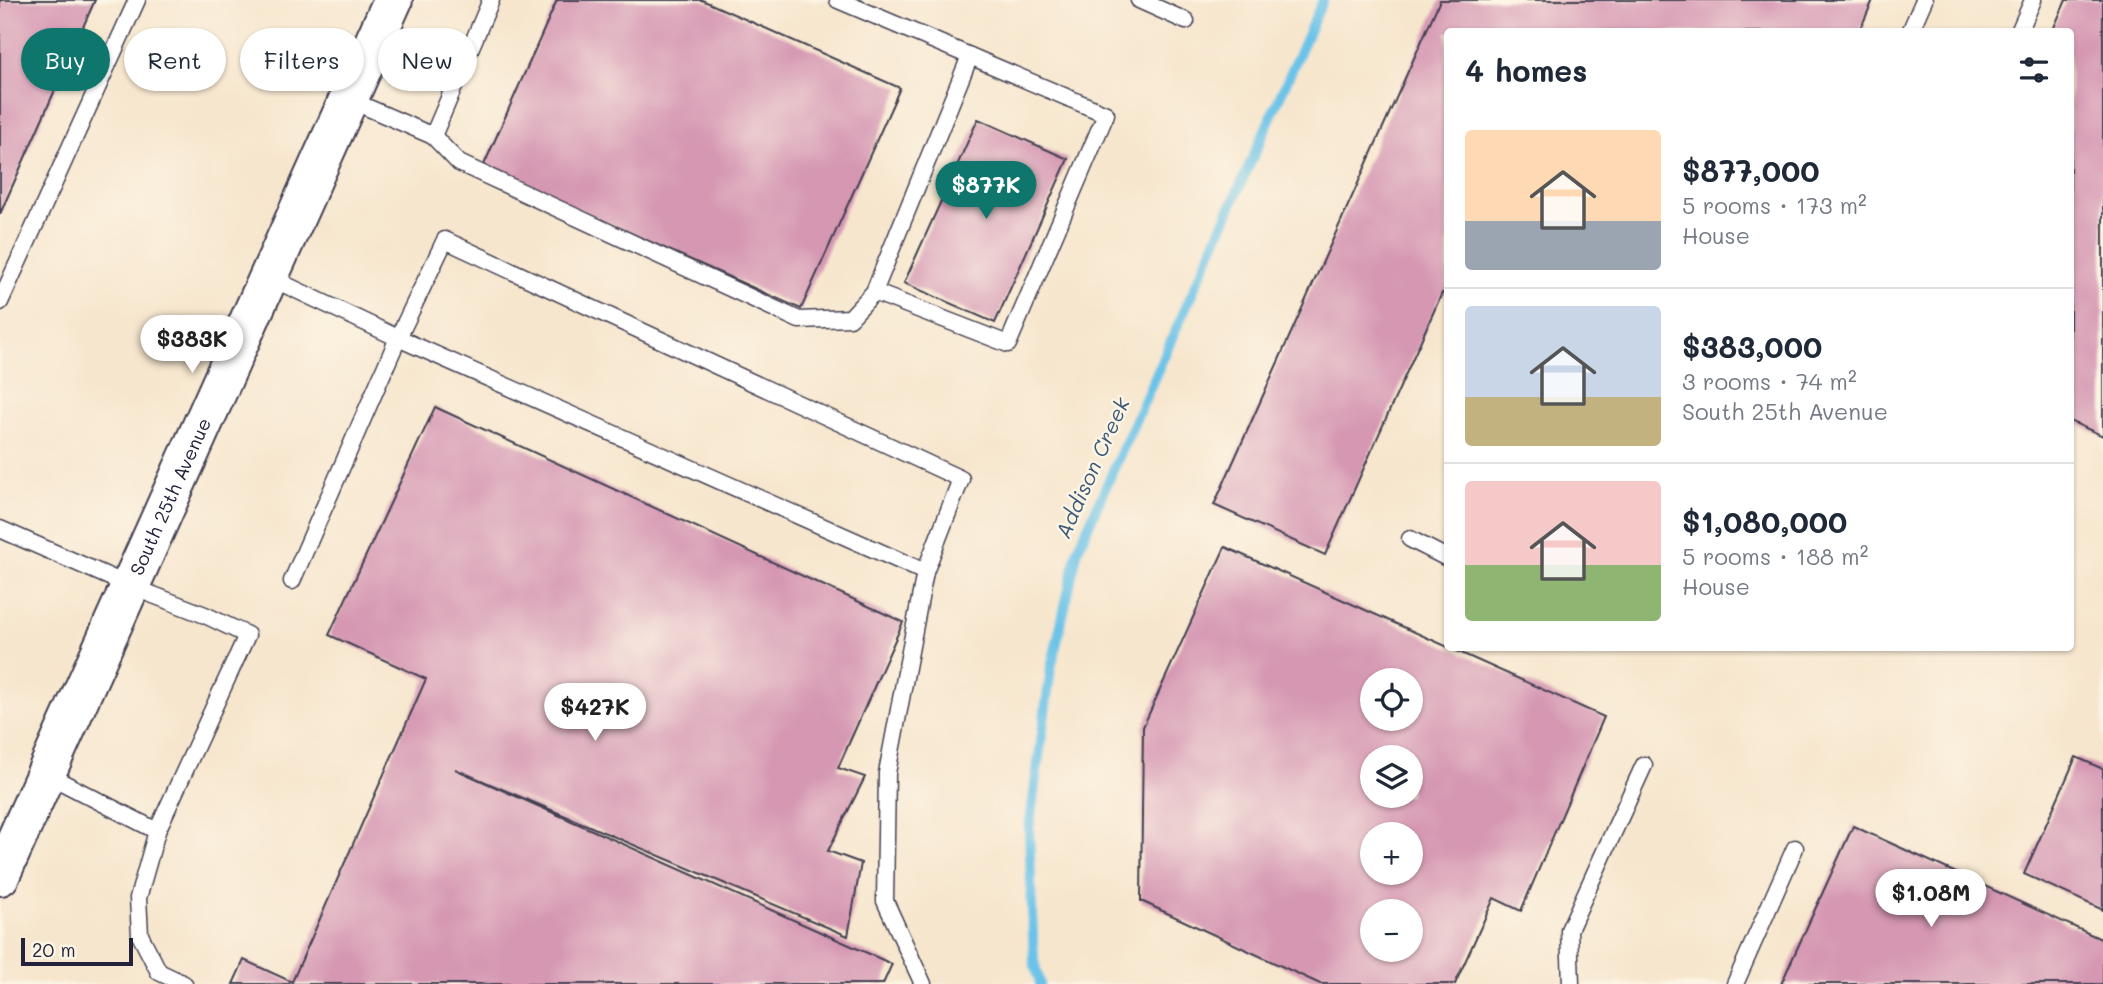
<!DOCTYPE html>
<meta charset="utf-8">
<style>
body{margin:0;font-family:Mali,sans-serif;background:#f2f2f3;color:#1f2937;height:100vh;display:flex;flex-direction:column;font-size:26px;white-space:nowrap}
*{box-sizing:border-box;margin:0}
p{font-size:23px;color:#747a83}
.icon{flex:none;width:38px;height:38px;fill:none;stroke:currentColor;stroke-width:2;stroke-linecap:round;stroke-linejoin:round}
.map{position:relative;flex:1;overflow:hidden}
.details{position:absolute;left:1444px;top:28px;width:630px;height:623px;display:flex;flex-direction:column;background:#fff;border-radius:7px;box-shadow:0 2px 5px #0004}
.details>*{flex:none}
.guide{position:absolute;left:21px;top:28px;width:665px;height:63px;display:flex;gap:14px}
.controls{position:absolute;left:1360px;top:668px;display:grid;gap:14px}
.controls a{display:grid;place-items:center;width:63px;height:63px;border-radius:50%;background:#fff;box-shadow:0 2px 5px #0004;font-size:35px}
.scale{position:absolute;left:21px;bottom:18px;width:112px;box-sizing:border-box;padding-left:7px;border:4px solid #22223b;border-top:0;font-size:19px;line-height:24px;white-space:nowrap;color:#22223b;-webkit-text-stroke:5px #fcf5e5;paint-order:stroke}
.price{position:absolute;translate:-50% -60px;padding:0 16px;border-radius:24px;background:#fff;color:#222;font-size:23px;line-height:46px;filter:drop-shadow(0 2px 4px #0008)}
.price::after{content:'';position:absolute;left:50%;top:42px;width:21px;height:16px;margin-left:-10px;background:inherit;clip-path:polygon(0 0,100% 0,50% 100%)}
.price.selected{background:#0f766e;color:#fff}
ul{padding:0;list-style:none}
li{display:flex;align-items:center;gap:21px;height:175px;padding:0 21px}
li+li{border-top:2px solid #e0e1e3}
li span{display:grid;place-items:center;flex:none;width:196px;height:140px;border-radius:7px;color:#555}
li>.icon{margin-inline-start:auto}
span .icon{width:84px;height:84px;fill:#fffc;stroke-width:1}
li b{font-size:30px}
h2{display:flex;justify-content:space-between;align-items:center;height:84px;padding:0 21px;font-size:30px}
.pill{padding:0 24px;border-radius:32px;background:#fff;box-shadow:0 2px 5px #0004;font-size:24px;line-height:63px}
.pill.selected{background:#0f766e;color:#fff}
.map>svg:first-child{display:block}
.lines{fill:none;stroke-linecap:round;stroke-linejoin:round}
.stream{stroke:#6bc3e8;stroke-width:10}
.building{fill:#d597b2;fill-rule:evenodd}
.lane-casing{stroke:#423f51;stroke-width:19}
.secondary-casing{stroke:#423f51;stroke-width:42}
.lane{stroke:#fff;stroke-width:16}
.secondary{stroke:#fff;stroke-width:38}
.labels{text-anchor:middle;stroke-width:5;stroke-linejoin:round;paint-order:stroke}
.street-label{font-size:19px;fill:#22223b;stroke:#fcf5e5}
.water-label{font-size:21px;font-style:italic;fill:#3c5a78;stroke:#fcf5e5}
</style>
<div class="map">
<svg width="2103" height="984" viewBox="0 0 2103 984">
<rect width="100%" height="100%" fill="#fcf5e5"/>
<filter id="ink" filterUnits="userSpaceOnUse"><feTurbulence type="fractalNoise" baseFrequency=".0143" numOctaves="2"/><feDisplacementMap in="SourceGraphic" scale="14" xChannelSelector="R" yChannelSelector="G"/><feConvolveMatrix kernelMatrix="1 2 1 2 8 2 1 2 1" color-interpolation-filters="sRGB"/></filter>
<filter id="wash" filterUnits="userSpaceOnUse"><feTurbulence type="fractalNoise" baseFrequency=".00686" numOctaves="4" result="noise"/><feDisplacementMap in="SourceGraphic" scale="28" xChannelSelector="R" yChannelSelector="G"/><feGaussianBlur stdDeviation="1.57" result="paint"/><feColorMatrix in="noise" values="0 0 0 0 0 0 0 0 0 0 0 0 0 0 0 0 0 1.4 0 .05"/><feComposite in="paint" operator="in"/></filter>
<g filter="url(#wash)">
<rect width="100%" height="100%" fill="#f7e6ce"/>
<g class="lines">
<polyline class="stream" points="1040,984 1034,961 1029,830 1051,668 1078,549 1323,0"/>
</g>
<g id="blocks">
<g class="building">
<polygon points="0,0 95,0 0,214"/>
<polygon points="557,0 702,0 900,88 801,309 483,167"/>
<polygon points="1440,0 1873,0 1859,32 1447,32 1447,296 1442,293 1325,555 1214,505"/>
<polygon points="2066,0 2103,0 2103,436 2070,421 2070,32 2052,32"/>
<polygon points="978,119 1068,159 995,323 904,283"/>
<polygon points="435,407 903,622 838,768 865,777 828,851 861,863 848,936 455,769 892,964 883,984 233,984 244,960 292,982 426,679 329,635"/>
<path d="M1225 547 1604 717 1521 911 1494 898 1455 984H1320L1141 901 1143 727ZM1372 681H1410V719H1372ZM1372 758H1410V796H1372ZM1372 835H1410V873H1372ZM1372 912H1410V950H1372Z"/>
<polygon points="2076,757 2103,769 2103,910 2024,874"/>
<polygon points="1853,826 2103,940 2103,984 1781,984"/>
</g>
</g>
</g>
<g filter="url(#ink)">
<use href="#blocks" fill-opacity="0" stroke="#423f51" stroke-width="2"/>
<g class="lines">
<defs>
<g id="lane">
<polyline points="838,0 970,56"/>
<polyline points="1139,0 1186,21"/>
<polyline points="1910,32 1924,0"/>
<polyline points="2019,32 2033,0"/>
<polyline points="348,99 433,136 491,0"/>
<polyline points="433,136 459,163 799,320 850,318 874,292 970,56 1106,114 1008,344 874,292"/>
<polyline points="269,277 398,338 925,572 887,773 885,901 923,984"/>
<polyline points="0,302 137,0"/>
<polyline points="0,529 130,586 205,615 247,635 157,831 138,898 140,935 159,972 184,984"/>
<polyline points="1410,539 1447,558"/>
<polyline points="292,581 398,338 445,240 961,479 925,572"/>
<polyline points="46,774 157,831"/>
<polyline points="1571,984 1569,930 1644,765"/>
<polyline points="1735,984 1795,848"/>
</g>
<g id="secondary">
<path id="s1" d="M0 876 393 0"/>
</g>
</defs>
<use href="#lane" class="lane-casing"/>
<use href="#secondary" class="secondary-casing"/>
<use href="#lane" class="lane"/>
<use href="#secondary" class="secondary"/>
</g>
</g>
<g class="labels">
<g class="street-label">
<text dy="7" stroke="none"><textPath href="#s1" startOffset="416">South 25th Avenue</textPath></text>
</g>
<g class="water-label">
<text transform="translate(1093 468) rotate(-66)" y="7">Addison Creek</text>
</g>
</g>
</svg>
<div class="controls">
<a><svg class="icon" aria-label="locate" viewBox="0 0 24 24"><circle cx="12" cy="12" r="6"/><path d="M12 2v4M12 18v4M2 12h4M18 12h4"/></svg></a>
<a><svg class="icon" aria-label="layers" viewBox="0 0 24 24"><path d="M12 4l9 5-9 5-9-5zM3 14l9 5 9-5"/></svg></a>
<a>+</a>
<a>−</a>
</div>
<div class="scale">20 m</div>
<b class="price selected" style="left:986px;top:221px">$877K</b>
<b class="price" style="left:192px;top:375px">$383K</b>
<b class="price" style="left:595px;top:743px">$427K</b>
<b class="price" style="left:1931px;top:929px">$1.08M</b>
<div class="guide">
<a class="pill selected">Buy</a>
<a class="pill">Rent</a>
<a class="pill">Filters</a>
<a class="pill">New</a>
</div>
<section class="details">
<h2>4 homes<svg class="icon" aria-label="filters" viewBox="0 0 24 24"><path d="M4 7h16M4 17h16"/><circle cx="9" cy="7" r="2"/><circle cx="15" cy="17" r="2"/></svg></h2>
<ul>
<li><span style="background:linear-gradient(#ffd9b3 65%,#9aa5b1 0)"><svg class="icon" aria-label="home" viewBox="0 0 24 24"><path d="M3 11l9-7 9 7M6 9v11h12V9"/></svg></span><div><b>$877,000</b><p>5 rooms · 173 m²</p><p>House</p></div></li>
<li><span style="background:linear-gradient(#c9d6e8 65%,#c2b280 0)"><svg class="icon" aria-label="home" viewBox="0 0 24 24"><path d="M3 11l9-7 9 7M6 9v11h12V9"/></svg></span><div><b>$383,000</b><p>3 rooms · 74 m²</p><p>South 25th Avenue</p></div></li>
<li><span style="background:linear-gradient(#f6c9c9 60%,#8fb573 0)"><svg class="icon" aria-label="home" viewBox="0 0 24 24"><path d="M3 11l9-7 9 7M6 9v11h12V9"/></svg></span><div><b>$1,080,000</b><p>5 rooms · 188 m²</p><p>House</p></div></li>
</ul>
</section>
</div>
